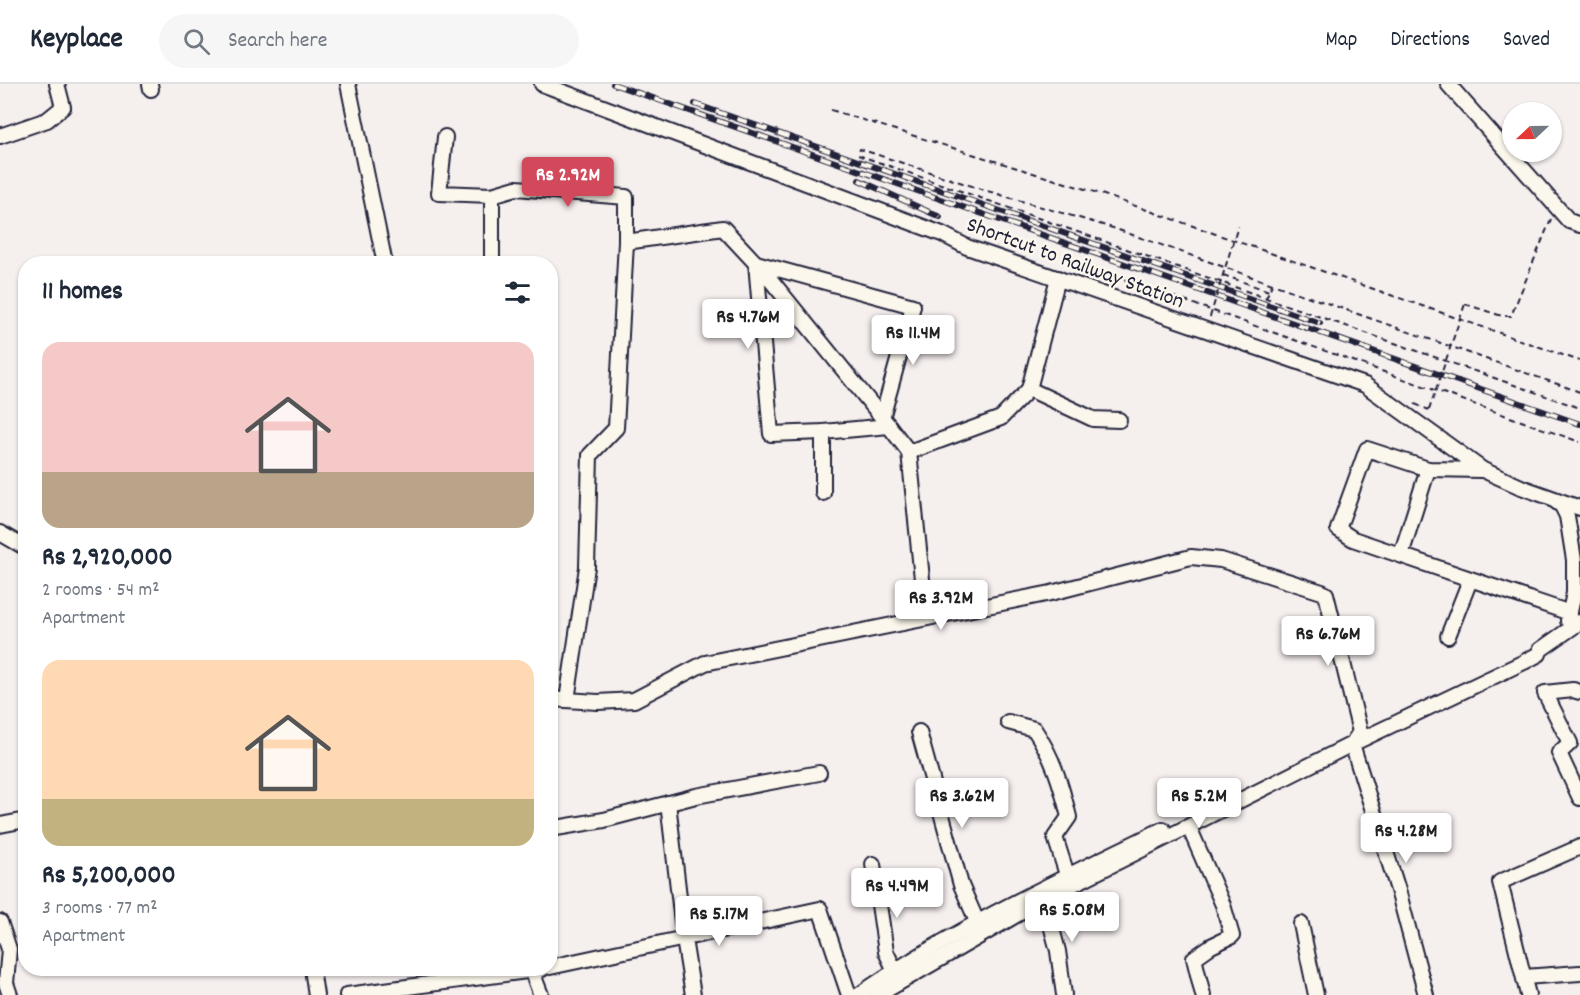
<!DOCTYPE html>
<meta charset="utf-8">
<style>
body{margin:0;font-family:Dekko,sans-serif;background:#f6f6f7;color:#1f2937;height:100vh;display:flex;flex-direction:column;font-size:22px;white-space:nowrap}
*{box-sizing:border-box;margin:0}
p{font-size:20px;color:#747a83}
.icon{flex:none;width:33px;height:33px;fill:none;stroke:currentColor;stroke-width:2;stroke-linecap:round;stroke-linejoin:round}
.map{position:relative;flex:1;overflow:hidden}
.drawer{position:absolute;left:18px;top:172px;width:540px;height:720px;display:flex;flex-direction:column;background:#fff;border-radius:24px;box-shadow:0 2px 4px #0004}
.drawer>*{flex:none}
.needle{width:39px;rotate:248deg}
.buttons{position:absolute;left:1502px;top:18px;display:grid;gap:12px}
.buttons a{display:grid;place-items:center;width:60px;height:60px;border-radius:50%;background:#fff;box-shadow:0 2px 4px #0004;font-size:30px}
.price{position:absolute;translate:-50% -51px;padding:0 14px;border-radius:6px;background:#fff;color:#222;font-size:20px;line-height:39px;filter:drop-shadow(0 2px 3px #0008)}
.price::after{content:'';position:absolute;left:50%;top:36px;width:18px;height:14px;margin-left:-9px;background:inherit;clip-path:polygon(0 0,100% 0,50% 100%)}
.price.on{background:#d1495b;color:#fff}
ul{padding:0;list-style:none}
li{display:grid;align-content:center;gap:12px;height:318px;padding:0 24px}
li span{display:grid;place-items:center;height:186px;border-radius:18px;color:#555}
li>.icon{margin-inline-start:auto}
span .icon{width:108px;height:108px;fill:#fffc;stroke-width:1}
li b{font-size:26px}
h2{display:flex;justify-content:space-between;align-items:center;height:72px;padding:0 24px;font-size:26px}
header{display:flex;align-items:center;gap:36px;box-sizing:border-box;height:84px;padding:0 30px;background:#fff;border-bottom:2px solid #e0e1e3}
header strong{font-size:28px}
nav{display:flex;gap:33px;margin-inline-start:auto;font-size:21px}
.search{width:420px;height:54px;background:#f6f6f7;display:flex;align-items:center;gap:15px;box-sizing:border-box;padding:0 21px;border-radius:33px;color:#747a83;font-size:22px}
.map>svg:first-child{display:block}
.lines{fill:none;stroke-linecap:round;stroke-linejoin:round}
.minor-casing{stroke:#22223b;stroke-width:18}
.path{stroke:#22223b;stroke-width:2;stroke-dasharray:6 4.5;stroke-linecap:butt}
.minor{stroke:#fbf7ec;stroke-width:14}
.rail-casing{stroke:#22223b;stroke-width:6}
.rail{stroke:#fbf7ec;stroke-width:4;stroke-dasharray:11;stroke-linecap:butt}
.path-bridge{stroke:#22223b;stroke-width:2;stroke-dasharray:6 4.5;stroke-linecap:butt}
.labels{text-anchor:middle;stroke-width:5;stroke-linejoin:round;paint-order:stroke}
.street-label{font-size:22px;fill:#22223b;stroke:#fbf7ec}
</style>
<header>
<strong>Keyplace</strong>
<div class="search"><svg class="icon" aria-label="search" viewBox="0 0 24 24"><circle cx="10" cy="10" r="6"/><path d="M15 15l6 6"/></svg>Search here</div>
<nav><a>Map</a><a>Directions</a><a>Saved</a></nav>
</header>
<div class="map">
<svg width="1580" height="911" viewBox="0 0 1580 911">
<rect width="100%" height="100%" fill="#f5efee"/>
<filter id="ink" filterUnits="userSpaceOnUse"><feTurbulence type="fractalNoise" baseFrequency=".0167" numOctaves="2"/><feDisplacementMap in="SourceGraphic" scale="12" xChannelSelector="R" yChannelSelector="G"/><feConvolveMatrix kernelMatrix="1 2 1 2 8 2 1 2 1" color-interpolation-filters="sRGB"/></filter>
<g filter="url(#ink)">
<g class="lines">
<defs>
<g id="minor">
<polyline points="150,0 151,5"/>
<polyline points="348,0 385,180"/>
<polyline points="542,0 942,150 967,163 1365,301 1483,386 1521,403 1580,424"/>
<polyline points="1448,0 1569,137 1580,141"/>
<polyline points="0,52 47,36 63,23 57,0"/>
<polyline points="445,53 439,109 492,111 492,180"/>
<polyline points="492,111 516,104 626,113 626,158"/>
<polyline points="1029,305 1093,335 1119,336"/>
<polyline points="882,334 913,222 756,179 771,350 823,348 889,342"/>
<polyline points="909,368 1001,334 1029,305 1058,194"/>
<polyline points="1482,386 1428,385 1367,365 1338,445 1353,455 1570,529"/>
<polyline points="823,409 823,348"/>
<polyline points="1554,416 1562,422 1567,432 1574,476 1574,509 1568,537"/>
<polyline points="0,449 26,464"/>
<polyline points="1401,471 1428,385"/>
<polyline points="1448,552 1470,496"/>
<polyline points="1580,608 1573,606 1545,609 1570,659 1559,669 1580,714"/>
<polyline points="550,615 598,618 634,616 705,579 1051,509 1191,473 1221,476 1322,508 1326,510 1360,648 1352,660 1398,806 1426,911"/>
<polyline points="567,616 587,483 590,371 616,344 626,158 723,144 765,189 889,342 909,368 926,534"/>
<path d="M1008 638 1034 645C1053 673 1061 700 1069 733L1055 753 1070 800"/>
<polyline points="919,648 961,801 982,849"/>
<polyline points="668,719 684,855 693,911"/>
<polyline points="0,741 26,736"/>
<polyline points="1189,743 1223,821 1232,852 1211,862 1194,874 1203,911"/>
<polyline points="550,745 604,736 696,712 819,689"/>
<polyline points="873,780 886,868 898,893"/>
<polyline points="1044,815 1058,867 1064,911"/>
<polyline points="0,838 9,865 6,899 10,911"/>
<polyline points="1301,840 1316,911"/>
<polyline points="550,883 820,825 849,911"/>
<polyline points="312,885 316,911"/>
<polyline points="531,885 541,911"/>
<polyline points="1524,893 1580,889"/>
<polyline points="347,911 542,885"/>
<path d="M859 911C953 845 1060 796 1163 745"/>
<polyline points="878,911 1044,815 1352,660 1524,578 1539,570 1540,566 1580,538"/>
<polyline points="1528,911 1500,798 1580,763"/>
</g>
</defs>
<use href="#minor" class="minor-casing"/>
<g class="path">
<polyline points="831,26 1104,111 1580,277"/>
<polyline points="1065,174 1580,358"/>
<polyline points="1223,191 1269,207"/>
<polyline points="1266,214 1272,200"/>
<polyline points="1465,220 1502,232 1511,232 1551,135"/>
<polyline points="1580,308 1113,144 984,106 860,65 858,71 1580,324"/>
<polyline points="1415,320 1429,326"/>
</g>
<use href="#minor" class="minor"/>
<defs>
<g id="rail">
<polyline points="613,0 1580,340"/>
<polyline points="695,20 1320,239"/>
<polyline points="859,96 940,133"/>
</g>
</defs>
<use href="#rail" class="rail-casing"/>
<use href="#rail" class="rail"/>
<g class="path-bridge">
<polyline points="1210,233 1238,142"/>
<polyline points="1429,326 1465,220"/>
</g>
</g>
</g>
<g class="labels">
<g class="street-label">
<text transform="translate(1076 177) rotate(20)" y="8">Shortcut to Railway Station</text>
</g>
</g>
</svg>
<div class="buttons">
<a><svg class="needle" viewBox="-14 -14 28 28"><path d="M0-13l5 13h-10z" fill="#e53935"/><path d="M0 13l5-13h-10z" fill="#747a83"/></svg></a>
</div>
<b class="price on" style="left:568px;top:124px">Rs 2.92M</b>
<b class="price" style="left:748px;top:266px">Rs 4.76M</b>
<b class="price" style="left:913px;top:282px">Rs 11.4M</b>
<b class="price" style="left:941px;top:547px">Rs 3.92M</b>
<b class="price" style="left:1328px;top:583px">Rs 6.76M</b>
<b class="price" style="left:962px;top:745px">Rs 3.62M</b>
<b class="price" style="left:1199px;top:745px">Rs 5.2M</b>
<b class="price" style="left:1406px;top:780px">Rs 4.28M</b>
<b class="price" style="left:897px;top:835px">Rs 4.49M</b>
<b class="price" style="left:1072px;top:859px">Rs 5.08M</b>
<b class="price" style="left:719px;top:863px">Rs 5.17M</b>
<section class="drawer">
<h2>11 homes<svg class="icon" aria-label="filters" viewBox="0 0 24 24"><path d="M4 7h16M4 17h16"/><circle cx="9" cy="7" r="2"/><circle cx="15" cy="17" r="2"/></svg></h2>
<ul>
<li><span style="background:linear-gradient(#f6c9c9 70%,#b9a48a 0)"><svg class="icon" aria-label="home" viewBox="0 0 24 24"><path d="M3 11l9-7 9 7M6 9v11h12V9"/></svg></span><div><b>Rs 2,920,000</b><p>2 rooms · 54 m²</p><p>Apartment</p></div></li>
<li><span style="background:linear-gradient(#ffd9b3 75%,#c2b280 0)"><svg class="icon" aria-label="home" viewBox="0 0 24 24"><path d="M3 11l9-7 9 7M6 9v11h12V9"/></svg></span><div><b>Rs 5,200,000</b><p>3 rooms · 77 m²</p><p>Apartment</p></div></li>
</ul>
</section>
</div>
